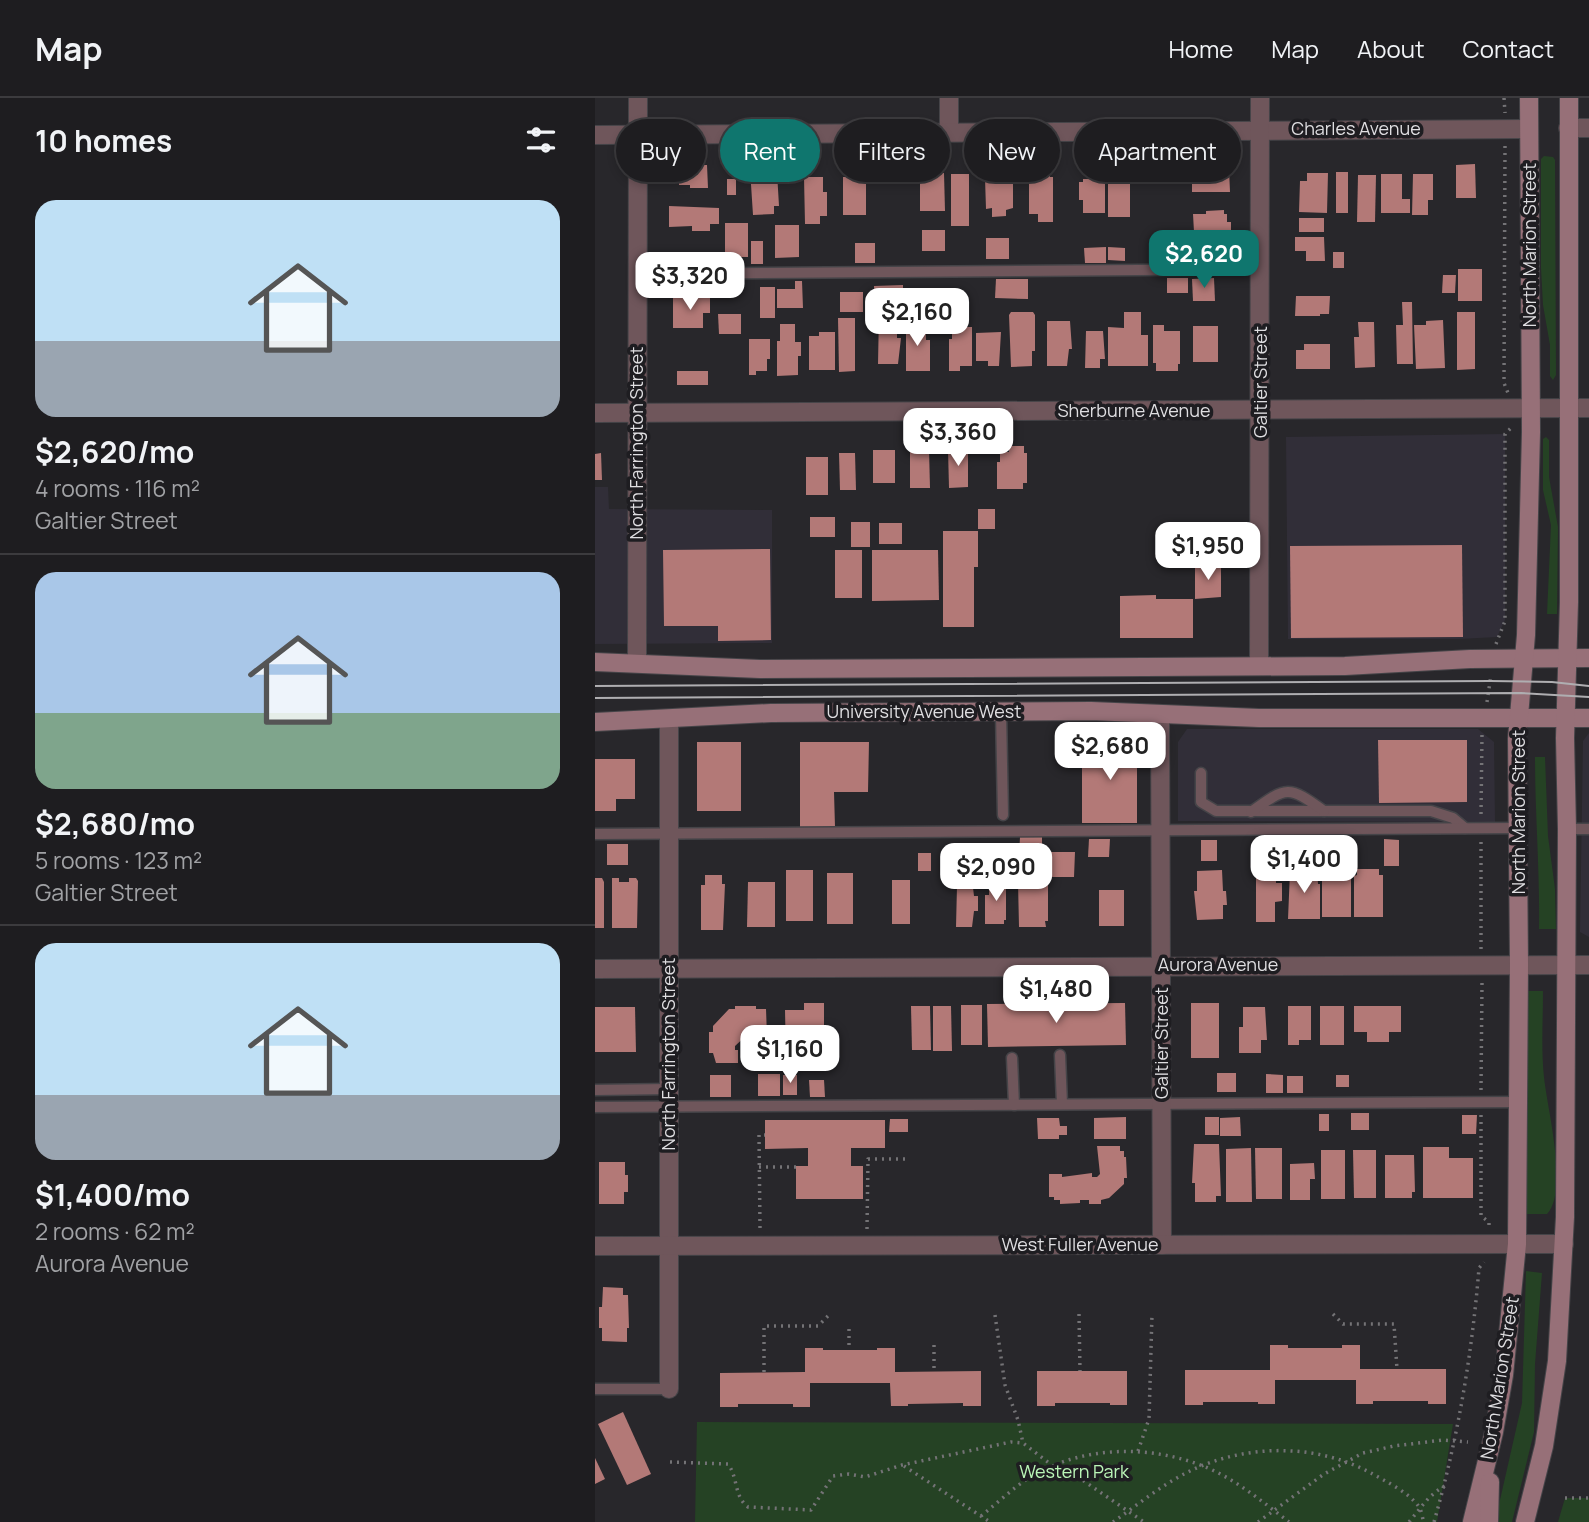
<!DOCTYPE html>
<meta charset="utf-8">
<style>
body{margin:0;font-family:Manrope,sans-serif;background:#262629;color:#f1f3f6;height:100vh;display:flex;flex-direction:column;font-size:26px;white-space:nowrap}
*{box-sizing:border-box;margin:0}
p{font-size:23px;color:#a1a2a5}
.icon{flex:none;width:38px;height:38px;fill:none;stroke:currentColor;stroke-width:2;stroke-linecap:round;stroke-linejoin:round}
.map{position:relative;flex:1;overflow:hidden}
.drawer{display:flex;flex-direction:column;background:#1e1d20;width:595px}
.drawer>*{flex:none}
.hud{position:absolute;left:21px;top:21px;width:665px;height:63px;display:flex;gap:14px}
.price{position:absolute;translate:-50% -60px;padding:0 16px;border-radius:14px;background:#fff;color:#222;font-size:23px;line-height:46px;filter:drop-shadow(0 2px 4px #0008)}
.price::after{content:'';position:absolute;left:50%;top:42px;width:21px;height:16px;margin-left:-10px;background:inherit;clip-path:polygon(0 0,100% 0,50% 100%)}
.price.selected{background:#0f766e;color:#fff}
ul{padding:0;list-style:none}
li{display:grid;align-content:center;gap:14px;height:371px;padding:0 35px}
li+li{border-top:2px solid #3c3b3e}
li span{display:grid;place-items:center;height:217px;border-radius:21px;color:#555}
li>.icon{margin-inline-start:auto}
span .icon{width:126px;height:126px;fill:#fffc;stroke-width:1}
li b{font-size:30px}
h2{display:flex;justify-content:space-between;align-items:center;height:84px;padding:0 35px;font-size:30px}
.tag{padding:0 24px;border-radius:32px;background:#1e1d20;box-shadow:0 4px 10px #0003,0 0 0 2px #3c3b3e;font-size:24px;line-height:63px}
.tag.selected{background:#0f766e;color:#fff}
header{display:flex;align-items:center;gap:42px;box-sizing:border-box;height:98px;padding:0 35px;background:#1e1d20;border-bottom:2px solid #3c3b3e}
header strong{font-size:33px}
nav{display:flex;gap:38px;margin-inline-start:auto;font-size:24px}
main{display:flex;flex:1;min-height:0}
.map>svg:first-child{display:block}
.built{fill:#312e38}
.green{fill:#254224}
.building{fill:#b37977}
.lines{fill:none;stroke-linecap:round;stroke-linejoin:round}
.lane-casing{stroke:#454448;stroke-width:13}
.street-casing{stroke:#454448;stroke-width:20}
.secondary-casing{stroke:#454448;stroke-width:20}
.path{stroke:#747376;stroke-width:3.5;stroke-dasharray:2 5;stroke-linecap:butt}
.lane{stroke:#6f565b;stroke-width:10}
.street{stroke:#6f565b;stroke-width:18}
.secondary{stroke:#977078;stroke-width:18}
.tram{stroke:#afaeb1;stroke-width:2}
.labels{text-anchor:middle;stroke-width:7;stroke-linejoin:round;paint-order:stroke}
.street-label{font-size:18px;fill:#dfdee1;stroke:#1e1d21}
.park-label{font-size:18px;fill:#baf5b7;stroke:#1e1d21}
</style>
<header>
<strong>Map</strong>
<nav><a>Home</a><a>Map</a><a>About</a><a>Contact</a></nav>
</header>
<main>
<section class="drawer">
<h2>10 homes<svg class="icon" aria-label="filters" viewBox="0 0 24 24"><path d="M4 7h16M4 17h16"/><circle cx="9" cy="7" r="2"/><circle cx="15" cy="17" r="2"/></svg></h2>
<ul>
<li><span style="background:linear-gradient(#bfe0f5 65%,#9aa5b1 0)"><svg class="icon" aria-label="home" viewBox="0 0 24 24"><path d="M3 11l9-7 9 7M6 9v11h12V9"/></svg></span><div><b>$2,620/mo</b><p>4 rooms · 116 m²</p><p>Galtier Street</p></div></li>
<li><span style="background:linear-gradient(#a9c7e8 65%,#7fa58c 0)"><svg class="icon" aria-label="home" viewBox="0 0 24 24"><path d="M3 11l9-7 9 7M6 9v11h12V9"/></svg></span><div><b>$2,680/mo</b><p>5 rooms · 123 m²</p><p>Galtier Street</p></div></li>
<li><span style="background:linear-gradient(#bfe0f5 70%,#9aa5b1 0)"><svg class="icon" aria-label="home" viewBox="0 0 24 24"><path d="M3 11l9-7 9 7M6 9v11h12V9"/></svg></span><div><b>$1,400/mo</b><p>2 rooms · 62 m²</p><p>Aurora Avenue</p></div></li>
</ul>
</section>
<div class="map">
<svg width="994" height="1424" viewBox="0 0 994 1424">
<rect width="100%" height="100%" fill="#28272b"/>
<g class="built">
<polygon points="910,336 910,522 902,539 864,541 693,541 691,339"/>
<polygon points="0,389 13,389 14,411 177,412 177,545 0,546"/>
<polygon points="592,631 883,631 899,644 900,724 583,723 583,644"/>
<polygon points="994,635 994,839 985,834 988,643"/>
</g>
<g class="green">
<polygon points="949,58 958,59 960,62 961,277 958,282 955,278 955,247 948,207 946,170 946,61"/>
<polygon points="951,339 954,342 954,379 963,429 962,516 952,516 956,427 948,392 948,341"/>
<path d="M940 659H950L953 738 960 791 961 831H944C945 773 940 717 940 659Z"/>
<path d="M932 893H948C948 922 946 951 949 979 952 1010 974 1093 952 1116H932Z"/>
<polygon points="931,1173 947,1175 940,1266 939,1334 917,1424 900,1424 927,1305"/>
<polygon points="102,1324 858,1326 842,1424 100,1424"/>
<polygon points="970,1400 994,1400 994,1424 963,1424"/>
</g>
<g class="building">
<polygon points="880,66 881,100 861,100 861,67"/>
<polygon points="74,67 112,67 113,90 95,90 95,87 84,87 84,82 74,82"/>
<polygon points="169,70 170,74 182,74 184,108 179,108 179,116 158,117 155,71"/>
<polygon points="614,70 620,72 634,71 635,94 597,94 597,72"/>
<polygon points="434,74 455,74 455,79 458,79 458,124 443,124 443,116 434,116"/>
<polygon points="513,74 525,74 525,79 535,79 535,119 513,119"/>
<rect x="741" y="74" width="12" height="41"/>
<polygon points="349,75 350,113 325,113 325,76"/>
<polygon points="712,75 733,75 732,115 704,114 705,83 712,83"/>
<rect x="356" y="76" width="18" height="52"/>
<polygon points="786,76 807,76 807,101 815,101 815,115 786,115"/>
<polygon points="818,76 838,76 838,102 833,102 833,117 817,117"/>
<polygon points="495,77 510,77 510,115 488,115 488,102 484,102 484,84 488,84 488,81 495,81"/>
<polygon points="763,77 781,77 780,124 762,124"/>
<polygon points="209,79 228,79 228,94 232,94 232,118 225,118 225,126 210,126"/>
<rect x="248" y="79" width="23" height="38"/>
<polygon points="390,80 418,80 418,110 411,112 411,118 397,119 397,110 391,111"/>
<rect x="132" y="81" width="9" height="16"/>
<polygon points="74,108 124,110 124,126 115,126 115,133 97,133 97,128 74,129"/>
<polygon points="629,112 629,116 632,116 632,124 636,124 636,137 611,138 611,134 599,134 598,116 611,116 611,113"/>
<rect x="704" y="120" width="25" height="14"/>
<rect x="130" y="125" width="23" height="34"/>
<polygon points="180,127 204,127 204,159 180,160"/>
<rect x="327" y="132" width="23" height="21"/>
<polygon points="700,139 729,139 730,163 711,163 711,153 700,153"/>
<rect x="391" y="140" width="23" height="21"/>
<polygon points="612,141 629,141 629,145 633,145 633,151 636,151 636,165 611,165 611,162 601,162 601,144 612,144"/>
<rect x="156" y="143" width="12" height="23"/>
<rect x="260" y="145" width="20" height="20"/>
<polygon points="511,149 511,165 490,165 489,150"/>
<polygon points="513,149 530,150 530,163 513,162"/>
<rect x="738" y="154" width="11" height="16"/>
<rect x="863" y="171" width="24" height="32"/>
<polygon points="848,177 861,177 860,195 847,195"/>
<rect x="572" y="180" width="21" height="15"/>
<polygon points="619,180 620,203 598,203 597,181"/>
<polygon points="401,181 433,181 433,201 400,200"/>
<polygon points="200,183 207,183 208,210 182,210 182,191 200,191"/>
<polygon points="308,187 308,211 280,212 279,188"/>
<rect x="165" y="189" width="15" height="31"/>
<rect x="245" y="194" width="23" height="20"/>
<polygon points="701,198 735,198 734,216 725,216 725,218 700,218"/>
<polygon points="78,200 115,200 115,215 108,215 108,230 78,230"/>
<polygon points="807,204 817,204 818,266 802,266 801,227 808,227"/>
<polygon points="298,214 298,228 302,228 302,240 306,240 303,266 283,266 284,215"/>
<polygon points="416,214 438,214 440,217 440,253 437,253 437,268 416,269 414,217"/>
<polygon points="529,214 546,214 546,237 553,237 553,268 513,268 513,229 529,230"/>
<polygon points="862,214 880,214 880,271 862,272"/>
<polygon points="123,216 146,216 146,236 124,236"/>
<polygon points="243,220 260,220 260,273 244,274"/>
<polygon points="848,222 850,270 821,271 819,227 831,227 831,223"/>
<polygon points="452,223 475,223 477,251 474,251 472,268 452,268"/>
<polygon points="311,224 331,224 331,242 335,242 335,273 311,273"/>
<polygon points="763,224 779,224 780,269 760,270 759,239 764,239"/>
<polygon points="185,226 200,226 200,244 206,244 206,258 203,258 203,277 182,278 182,243 185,243"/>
<polygon points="558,227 569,227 569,233 585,233 585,266 583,266 583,273 561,273 561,265 558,265"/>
<rect x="598" y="228" width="25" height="36"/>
<polygon points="357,229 377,229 377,268 365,268 365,273 354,273 354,241 357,241"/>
<polygon points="491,233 508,233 510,261 505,261 505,270 490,270"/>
<polygon points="224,234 240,234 240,272 214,272 214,238 224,238"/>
<polygon points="406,234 404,268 393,268 393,263 381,263 381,235"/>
<polygon points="154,241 175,241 175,261 172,261 172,273 161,273 161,277 154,277"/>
<polygon points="709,246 735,246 735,271 701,271 701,252 709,252"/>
<rect x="82" y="273" width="31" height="14"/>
<polygon points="414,348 429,348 429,355 432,355 432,385 428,385 428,391 402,391 402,364 405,364 405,354 414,354"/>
<polygon points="334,351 335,390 315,390 315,352"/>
<polygon points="353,351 373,351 373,389 354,390"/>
<rect x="278" y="352" width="22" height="33"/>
<polygon points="6,355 7,382 0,382 0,356"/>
<polygon points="244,355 260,355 261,392 245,392"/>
<rect x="211" y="359" width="22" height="38"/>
<rect x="383" y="411" width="17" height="20"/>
<rect x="215" y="419" width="25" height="20"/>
<rect x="256" y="424" width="19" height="25"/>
<rect x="284" y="425" width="23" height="21"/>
<polygon points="348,433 383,433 383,469 379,469 379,529 348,529"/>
<polygon points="867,447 868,539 696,540 695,448"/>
<polygon points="175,451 176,542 123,543 123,528 69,528 68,452"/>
<rect x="240" y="452" width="27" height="48"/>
<polygon points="277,452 343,452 344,502 277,503"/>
<polygon points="600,467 626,467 626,499 600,501"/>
<polygon points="561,497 561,501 598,501 598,540 525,540 525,498"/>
<polygon points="542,642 542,725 487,725 487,643"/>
<polygon points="783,642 872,642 872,704 784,705"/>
<rect x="102" y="644" width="44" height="69"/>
<polygon points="205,644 274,644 273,694 239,694 240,729 205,729"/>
<polygon points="0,661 40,661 40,701 21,701 21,713 0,713"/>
<polygon points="425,739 447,739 447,754 480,754 479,779 451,779 452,758 424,757"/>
<polygon points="691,739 709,739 709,756 691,757"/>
<polygon points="494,741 515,741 514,759 493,759"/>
<rect x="743" y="741" width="12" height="13"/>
<polygon points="789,741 804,742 804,768 789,768"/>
<rect x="606" y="742" width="16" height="21"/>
<rect x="12" y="746" width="21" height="21"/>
<rect x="357" y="747" width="18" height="19"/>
<rect x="391" y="748" width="14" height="19"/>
<rect x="323" y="755" width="13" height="18"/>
<polygon points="753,771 753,777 756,777 756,819 727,819 727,778 730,778 730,772"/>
<polygon points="762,771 784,771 784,777 788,777 788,819 759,819 759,778 762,777"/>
<rect x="191" y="772" width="27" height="51"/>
<polygon points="627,772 628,793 631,793 632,807 628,807 628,821 602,822 599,793 602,793 602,773"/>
<polygon points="661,772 681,772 681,785 687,785 687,803 680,804 680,824 661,824"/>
<polygon points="722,772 723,786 725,786 725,821 693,821 695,773"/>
<rect x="232" y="775" width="26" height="51"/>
<polygon points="110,777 127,777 127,786 130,786 128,832 106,832 106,787 110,787"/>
<polygon points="0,780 7,780 9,784 9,830 0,830"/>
<polygon points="17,780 24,780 24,784 34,784 34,780 41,780 43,783 42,830 17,830"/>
<polygon points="367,781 377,781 379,798 383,798 383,813 379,813 377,829 361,829 362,788 367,788"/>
<rect x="297" y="782" width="18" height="44"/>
<polygon points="394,782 411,782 411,822 409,822 409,826 390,826 390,797 394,797"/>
<polygon points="453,783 453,823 450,823 451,829 424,829 423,784"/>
<polygon points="153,784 180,784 180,829 152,829"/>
<rect x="504" y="792" width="25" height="36"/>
<polygon points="209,905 229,905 229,933 225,933 225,943 220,943 220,956 209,956 209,944 203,944 203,961 191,961 190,912 209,912"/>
<polygon points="530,905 531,947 393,949 392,906"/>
<rect x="596" y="905" width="28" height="55"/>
<rect x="366" y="907" width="21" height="40"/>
<polygon points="140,908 161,908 161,911 171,911 172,938 159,938 159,935 154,935 140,948 140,952 143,952 143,965 121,965 118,955 114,955 114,934 118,934 118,928 134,911 140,911"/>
<polygon points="316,908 335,908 336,952 317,952"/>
<polygon points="338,908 356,908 357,953 338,953"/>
<polygon points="693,908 716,908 716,942 704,942 704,947 693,947"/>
<rect x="725" y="908" width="24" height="39"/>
<polygon points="759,908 806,908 806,934 794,934 794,944 772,944 772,934 759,934"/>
<polygon points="0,909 40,909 41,954 0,954"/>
<polygon points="648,909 670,909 672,942 666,942 666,955 644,955 644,929 648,929"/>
<rect x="622" y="975" width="19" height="19"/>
<rect x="163" y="976" width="22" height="22"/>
<polygon points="671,976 688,977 688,995 671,995"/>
<rect x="115" y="977" width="21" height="22"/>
<rect x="188" y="977" width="14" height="20"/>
<rect x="741" y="977" width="13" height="12"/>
<rect x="692" y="978" width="16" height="17"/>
<polygon points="214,982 229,982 230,999 215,999"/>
<rect x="756" y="1015" width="18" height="17"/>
<rect x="724" y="1016" width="10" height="17"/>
<polygon points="867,1017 882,1017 881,1036 867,1036"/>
<polygon points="531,1019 531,1041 499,1041 499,1020"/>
<rect x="610" y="1019" width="14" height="18"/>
<polygon points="645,1019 646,1038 625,1038 625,1020"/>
<polygon points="442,1020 464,1020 465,1028 472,1028 472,1037 464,1037 464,1041 443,1041"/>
<polygon points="295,1021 313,1021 313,1034 294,1034"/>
<polygon points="170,1022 290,1022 290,1050 256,1050 256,1068 268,1068 268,1101 201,1101 201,1068 213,1068 213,1050 170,1051"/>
<polygon points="599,1046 624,1046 626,1098 621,1098 621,1104 600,1104 600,1085 597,1085"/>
<polygon points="502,1048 525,1048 525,1053 529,1053 529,1059 531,1059 532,1080 529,1080 529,1086 514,1100 506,1102 506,1106 494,1106 494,1102 485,1102 485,1105 465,1106 465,1102 459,1102 459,1099 454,1099 454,1076 467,1076 467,1079 497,1075 497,1079 502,1079 505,1076"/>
<polygon points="828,1049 854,1049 854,1060 878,1060 878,1100 828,1100"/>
<polygon points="656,1050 657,1104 631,1104 631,1051"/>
<polygon points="660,1050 687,1050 687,1101 661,1101"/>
<rect x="726" y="1052" width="24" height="49"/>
<polygon points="758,1052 781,1052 781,1100 759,1100"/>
<polygon points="790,1057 819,1057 820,1094 817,1094 817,1100 790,1100"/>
<polygon points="4,1064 30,1064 30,1077 33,1077 33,1094 29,1094 29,1106 4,1106"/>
<polygon points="719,1065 720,1081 715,1081 715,1102 695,1102 695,1066"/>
<polygon points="8,1189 28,1190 28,1197 33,1197 34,1230 32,1230 32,1244 7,1243 7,1230 4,1230 4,1209 7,1209"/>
<polygon points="675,1247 693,1247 693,1250 747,1250 747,1247 765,1247 765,1271 851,1271 851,1306 833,1306 833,1303 778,1303 778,1306 761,1306 761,1282 680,1282 680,1306 663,1306 663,1304 608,1304 608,1307 590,1307 590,1272 675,1272"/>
<polygon points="210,1250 228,1250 228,1252 282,1252 282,1250 300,1250 300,1274 386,1273 386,1308 368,1308 368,1305 313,1306 313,1308 296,1308 295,1285 215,1285 215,1309 198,1309 198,1306 143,1306 143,1309 125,1309 125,1275 210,1274"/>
<polygon points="442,1273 532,1273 532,1307 515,1307 515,1305 460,1305 460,1308 442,1308"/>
<polygon points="28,1314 56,1376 32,1387 3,1326"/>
<polygon points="0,1360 10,1381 0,1386"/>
</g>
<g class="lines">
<defs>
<g id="lane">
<polyline points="42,176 665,171"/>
<polyline points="406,614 408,717"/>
<polyline points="606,675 606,704 621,713 836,713 858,720 870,730"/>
<path d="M656 714C692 688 693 687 729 713"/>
<polyline points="972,731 994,731"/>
<polyline points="0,736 923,730"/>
<polyline points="465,957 467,1006"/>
<polyline points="417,960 419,1007"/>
<polyline points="0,992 74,991"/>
<polyline points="0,1009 923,1004"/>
<polyline points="0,1291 74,1291"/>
</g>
<g id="street">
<polyline points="354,0 354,33"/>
<polyline points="973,30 994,30"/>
<polyline points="0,37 934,31"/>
<polyline points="0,315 994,310"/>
<polyline points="42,565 43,0"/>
<polyline points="664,568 665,0"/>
<polyline points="565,616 567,1147"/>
<polyline points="74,621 74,1291"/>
<polyline points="0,871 994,867"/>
<polyline points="0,1148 969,1146"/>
</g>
<g id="secondary">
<polyline points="0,564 165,571 750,568 875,561 994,560"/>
<polyline points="0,624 176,615 496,613 664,620 994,620"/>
<polyline points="877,1424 899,1334 909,1277 922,1146 924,866 922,641 931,537 936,334 934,0"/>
<polyline points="894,1424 895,1384"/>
<polyline points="930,1424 949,1348 962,1263 970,1119 972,731 970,640 974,504 974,0"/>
</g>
</defs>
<use href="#lane" class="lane-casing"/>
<use href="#street" class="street-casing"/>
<use href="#secondary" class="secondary-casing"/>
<g class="path">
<polyline points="909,0 910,15"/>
<polyline points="910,48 909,285 913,295"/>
<polyline points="901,546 910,523 910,336 916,330 916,327"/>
<polyline points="892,604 896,577"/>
<polyline points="886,716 887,636"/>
<polyline points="886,744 886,852"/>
<polyline points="886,992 887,884"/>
<polyline points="886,1017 886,1118 894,1124 894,1128"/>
<polyline points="164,1069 201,1069"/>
<polyline points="165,1130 164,1037 170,1037"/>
<polyline points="272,1131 273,1061 313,1061"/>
<polyline points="484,1216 485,1273"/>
<polyline points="738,1216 748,1226 799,1226 802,1271"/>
<polyline points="400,1217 410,1287 423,1322 428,1345"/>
<polyline points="254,1231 254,1252"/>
<polyline points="339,1247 339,1273"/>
<polyline points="169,1274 169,1228 223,1228 234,1217"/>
<polyline points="543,1353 554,1321 557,1216"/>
<path d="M75 1364 133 1366C143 1379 139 1399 153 1409L216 1412 238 1378 254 1376 270 1379 307 1367 416 1344 428 1345 458 1368 480 1377 549 1424"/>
<polyline points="309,1368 395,1424"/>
<polyline points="970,1400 994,1400"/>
<path d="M386 1418C401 1406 416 1392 432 1381 484 1348 552 1346 608 1368 639 1380 668 1404 694 1424"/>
<path d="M518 1424C541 1408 564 1389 589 1376 646 1346 719 1344 776 1375 790 1383 815 1395 824 1409 827 1413 827 1420 829 1424"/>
<polyline points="663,1424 729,1376 768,1355 799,1348 848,1342 873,1344"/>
<path d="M814 1424C826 1410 833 1397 850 1388"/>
<path d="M839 1424C863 1340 877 1256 884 1170L889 1164"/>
</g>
<use href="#lane" class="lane"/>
<use href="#street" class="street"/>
<use href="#secondary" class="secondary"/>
<g class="tram">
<polyline points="0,588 895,583 957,584 994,588"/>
<polyline points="0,600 926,595 994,599"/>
</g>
</g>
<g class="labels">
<g class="street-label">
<text x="761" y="37">Charles Avenue</text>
<text transform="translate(935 147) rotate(-90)" y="6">North Marion Street</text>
<text transform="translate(666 284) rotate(-90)" y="6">Galtier Street</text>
<text x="539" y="319">Sherburne Avenue</text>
<text transform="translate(42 345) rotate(-90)" y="6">North Farrington Street</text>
<text x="329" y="620">University Avenue West</text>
<text transform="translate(924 714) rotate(-90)" y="6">North Marion Street</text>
<text x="623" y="873">Aurora Avenue</text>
<text transform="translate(567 945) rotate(-90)" y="6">Galtier Street</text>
<text transform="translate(74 956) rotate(-90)" y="6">North Farrington Street</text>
<text x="485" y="1153">West Fuller Avenue</text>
<text transform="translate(905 1280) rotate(-81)" y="6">North Marion Street</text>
</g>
<g class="park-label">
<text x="479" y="1380">Western Park</text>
</g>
</g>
</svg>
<b class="price selected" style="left:609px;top:192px">$2,620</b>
<b class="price" style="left:95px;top:214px">$3,320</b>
<b class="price" style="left:322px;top:250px">$2,160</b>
<b class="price" style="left:363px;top:370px">$3,360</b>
<b class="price" style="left:613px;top:484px">$1,950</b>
<b class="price" style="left:515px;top:684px">$2,680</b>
<b class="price" style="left:709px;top:797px">$1,400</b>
<b class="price" style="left:401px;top:805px">$2,090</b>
<b class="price" style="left:461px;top:927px">$1,480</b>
<b class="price" style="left:195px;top:987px">$1,160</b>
<div class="hud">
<a class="tag">Buy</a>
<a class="tag selected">Rent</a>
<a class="tag">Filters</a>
<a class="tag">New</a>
<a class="tag">Apartment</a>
</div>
</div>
</main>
